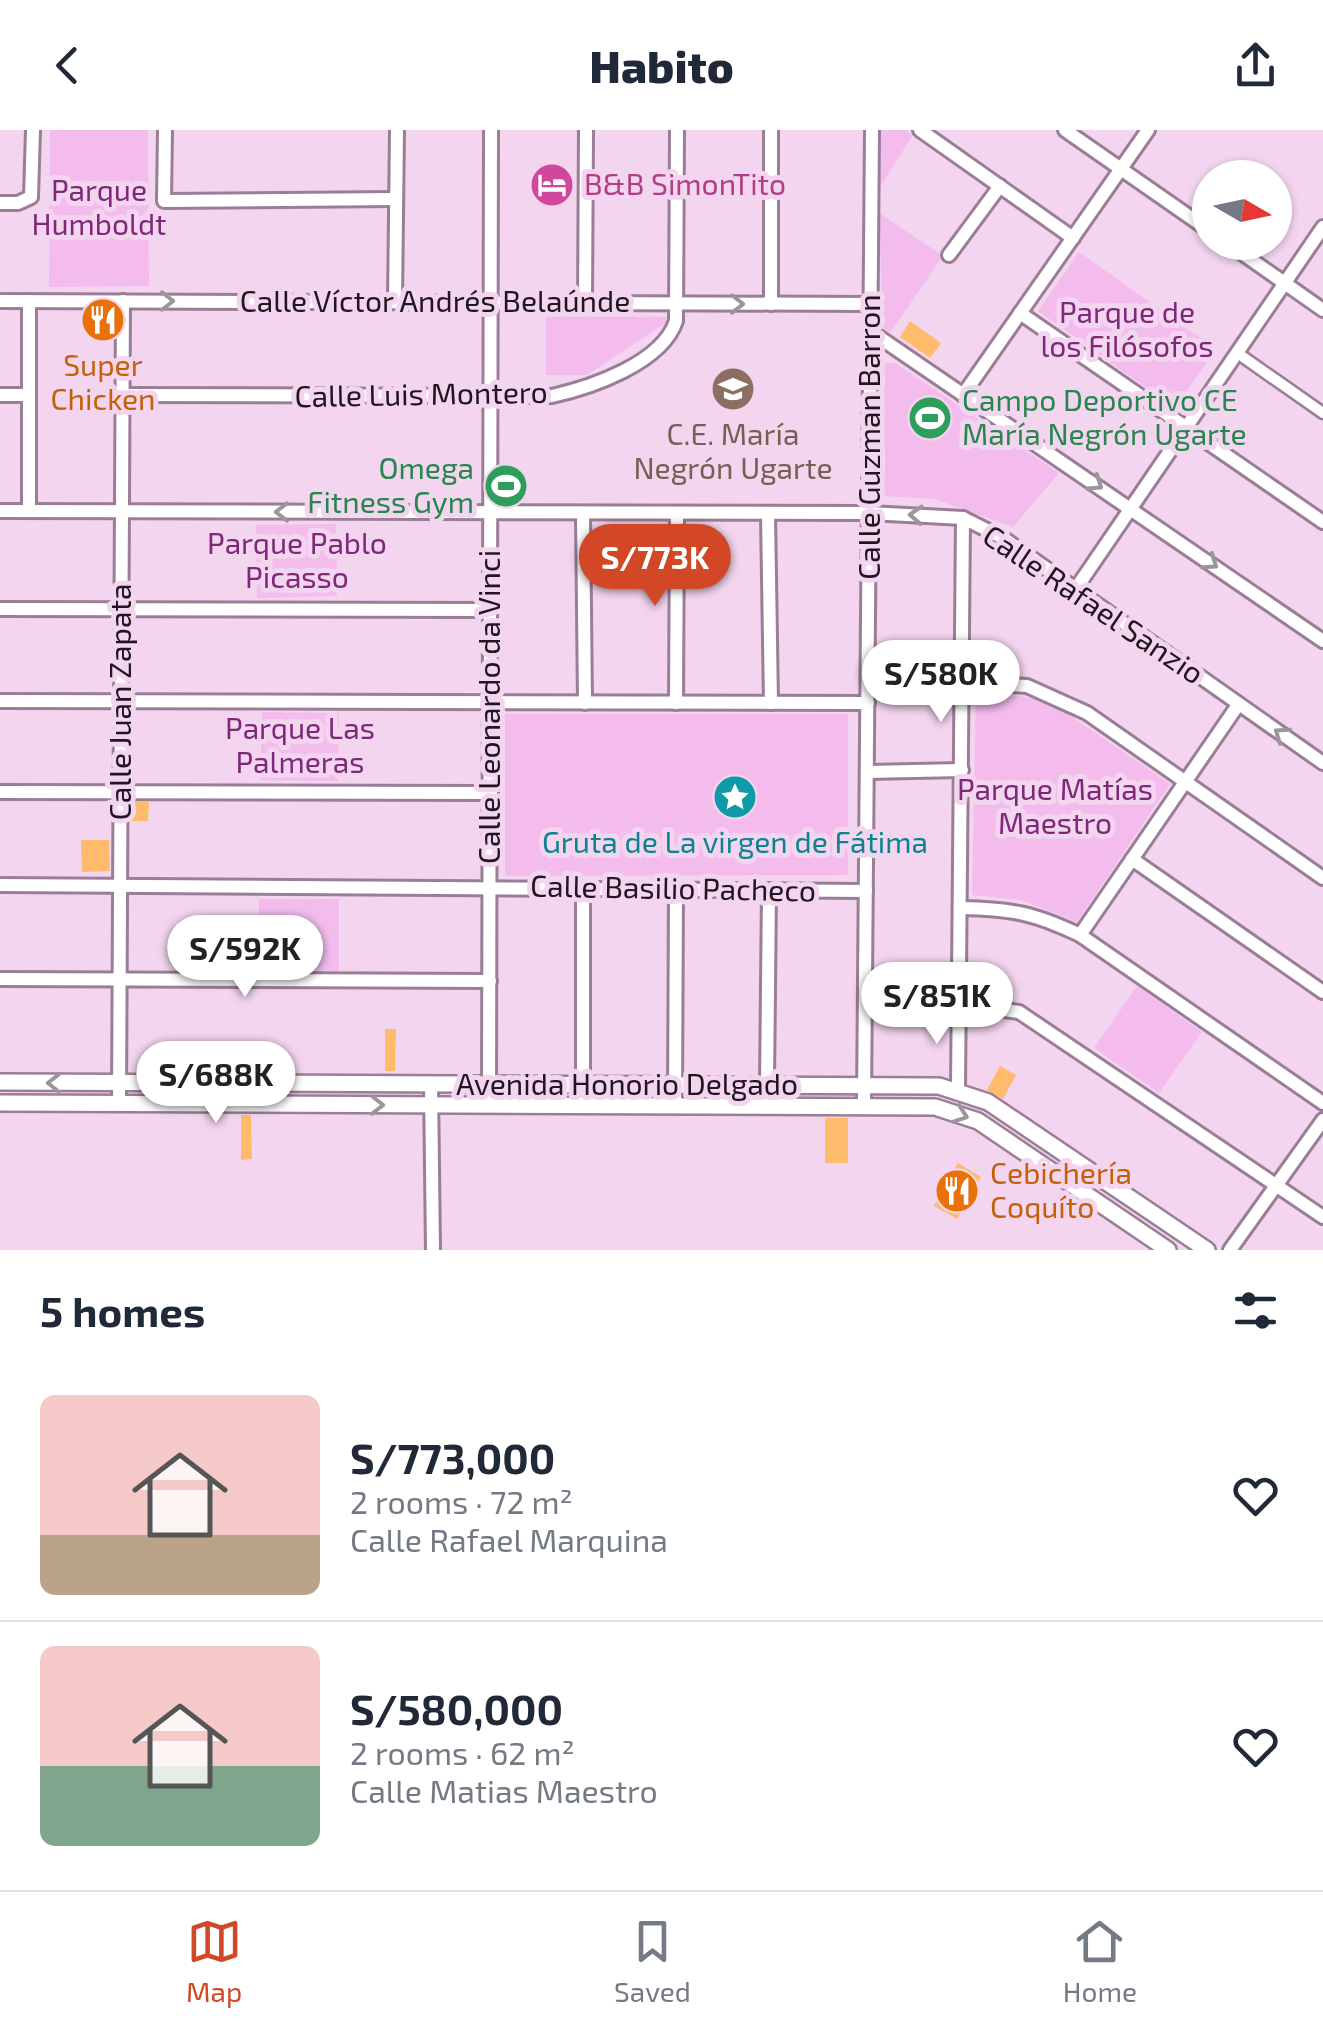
<!DOCTYPE html>
<meta charset="utf-8">
<style>
body{margin:0;font-family:"Exo 2",sans-serif;background:#f2f2f3;color:#1f2937;height:100vh;display:flex;flex-direction:column;font-size:38px;white-space:nowrap}
*{box-sizing:border-box;margin:0}
p{font-size:32px;color:#747a83}
.icon{flex:none;width:55px;height:55px;fill:none;stroke:currentColor;stroke-width:2;stroke-linecap:round;stroke-linejoin:round}
.map{position:relative;height:1120px;overflow:hidden}
.sheet{display:flex;flex-direction:column;background:#fff;flex:1}
.sheet>*{flex:none}
.needle{width:65px;rotate:99deg}
.controls{position:absolute;left:1192px;top:30px;display:grid;gap:20px}
.controls a{display:grid;place-items:center;width:100px;height:100px;border-radius:50%;background:#fff;box-shadow:0 2px 8px #0004;font-size:50px}
.price{position:absolute;translate:-50% -85px;padding:0 22px;border-radius:35px;background:#fff;color:#222;font-size:32px;line-height:65px;filter:drop-shadow(0 2px 5px #0008)}
.price::after{content:'';position:absolute;left:50%;top:60px;width:30px;height:22px;margin-left:-15px;background:inherit;clip-path:polygon(0 0,100% 0,50% 100%)}
.price.active{background:#d24826;color:#fff}
ul{padding:0;list-style:none}
li{display:flex;align-items:center;gap:30px;height:250px;padding:0 40px}
li+li{border-top:2px solid #e0e1e3}
li span{display:grid;place-items:center;flex:none;width:280px;height:200px;border-radius:15px;color:#555}
li>.icon{margin-inline-start:auto}
span .icon{width:120px;height:120px;fill:#fffc;stroke-width:1}
li b{font-size:42px}
h2{display:flex;justify-content:space-between;align-items:center;height:120px;padding:0 40px;font-size:42px}
header{display:flex;justify-content:space-between;align-items:center;height:130px;padding:0 40px;background:#fff;font-size:45px;font-weight:800}
.dock{display:flex;justify-content:space-around;align-items:center;height:140px;border-top:2px solid #e0e1e3;background:#fff;font-size:28px;color:#747a83}
.dock a{display:grid;justify-items:center;gap:5px}
.dock .active{color:#d24826}
.map>svg:first-child{display:block}
.green{fill:#f3bced}
.building{fill:#febb6b}
.lines{fill:none;stroke-linecap:round;stroke-linejoin:round}
.pedestrian-casing{stroke:#997e96;stroke-width:15}
.minor-casing{stroke:#997e96;stroke-width:18}
.tertiary-casing{stroke:#997e96;stroke-width:20}
.pedestrian{stroke:#fff;stroke-width:10}
.minor{stroke:#fff;stroke-width:12}
.tertiary{stroke:#fff;stroke-width:15}
.oneway{stroke:#9b969a}
.labels{text-anchor:middle;stroke-width:10;stroke-linejoin:round;paint-order:stroke}
.hotel-label{font-size:30px;fill:#b23c85;stroke:#f3d5ef;text-anchor:start}
.park-label{font-size:30px;fill:#7e287a;stroke:#f3d5ef}
.street-label{font-size:30px;fill:#20161f;stroke:#f3d5ef}
.food-label{font-size:30px;fill:#c56008;stroke:#f3d5ef}
.leisure-label{font-size:30px;fill:#27864d;stroke:#f3d5ef;text-anchor:start}
.education-label{font-size:30px;fill:#785e54;stroke:#f3d5ef}
.culture-label{font-size:30px;fill:#0d838f;stroke:#f3d5ef}
</style>
<header><svg class="icon" aria-label="back" viewBox="0 0 24 24"><path d="M15 5l-7 7 7 7"/></svg>Habito<svg class="icon" aria-label="share" viewBox="0 0 24 24"><path d="M12 15V3M7 8l5-5 5 5M5 13v7h14v-7"/></svg></header>
<div class="map">
<svg width="1323" height="1120" viewBox="0 0 1323 1120">
<rect width="100%" height="100%" fill="#f3d5ef"/>
<g class="green">
<polygon points="50,0 148,0 149,156 49,157"/>
<polygon points="875,0 906,0 913,5 876,63"/>
<polygon points="879,83 943,126 890,203 883,198"/>
<polygon points="1079,122 1216,219 1175,278 1038,181"/>
<polygon points="546,186 666,187 666,193 587,245 546,245"/>
<polygon points="885,233 895,233 1059,343 1013,397 935,369 880,366"/>
<polygon points="336,394 337,466 257,468 256,395"/>
<polygon points="976,560 1037,569 1065,582 1170,654 1077,792 1021,770 972,765"/>
<polygon points="262,582 339,583 338,651 260,650"/>
<polygon points="505,584 848,584 848,745 505,746"/>
<rect x="259" y="769" width="80" height="72"/>
<polygon points="1137,856 1202,902 1159,963 1094,918"/>
</g>
<g class="building">
<polygon points="910,191 941,213 930,228 900,207"/>
<polygon points="131,672 149,672 148,691 130,691"/>
<polygon points="81,710 109,710 110,741 82,742"/>
<polygon points="385,899 396,899 395,941 385,941"/>
<polygon points="1000,936 1016,945 1003,969 987,960"/>
<polygon points="241,985 251,985 252,1029 241,1030"/>
<rect x="825" y="988" width="23" height="45"/>
<polygon points="958,1033 981,1047 957,1089 934,1076"/>
</g>
<g class="lines">
<defs>
<polyline id="pedestrian" points="1243,227 1323,283"/>
<g id="minor">
<polyline points="165,0 164,71 396,69"/>
<polyline points="771,0 771,174"/>
<polyline points="920,0 1073,108"/>
<polyline points="1065,0 1210,101"/>
<polyline points="0,73 18,73 31,67 33,0"/>
<polyline points="1226,112 1323,180"/>
<polyline points="949,125 1000,56"/>
<polyline points="0,171 871,174"/>
<polyline points="29,171 29,381"/>
<polyline points="395,172 397,0"/>
<polyline points="585,173 586,0"/>
<polyline points="1020,183 1323,392"/>
<polyline points="870,201 1323,511"/>
<polyline points="0,265 29,265"/>
<path d="M122 265 552 266C592 257 662 233 676 191L677 0"/>
<polyline points="963,265 1148,0"/>
<polyline points="0,381 869,383 963,388 1003,408 1323,633"/>
<polyline points="583,384 585,573"/>
<polyline points="768,385 771,573"/>
<polyline points="1075,460 1323,97"/>
<polyline points="0,479 490,480"/>
<polyline points="963,552 1027,556 1087,583 1323,748"/>
<polyline points="0,571 868,573"/>
<polyline points="676,573 677,384"/>
<polyline points="867,642 962,640"/>
<polyline points="0,662 491,663"/>
<polyline points="1132,729 1323,862"/>
<polyline points="0,755 866,761"/>
<path d="M961 778C1012 779 1034 783 1080 805L1323 973"/>
<polyline points="1080,805 1238,575"/>
<polyline points="0,849 490,851"/>
<polyline points="959,874 1019,882 1323,1087"/>
<polyline points="431,955 433,1120"/>
<polyline points="767,955 769,760"/>
<polyline points="958,960 963,388"/>
<polyline points="119,973 123,171"/>
<polyline points="489,974 491,0"/>
<polyline points="864,974 872,0"/>
<polyline points="583,975 583,758"/>
<polyline points="675,975 676,759"/>
<polyline points="1230,1120 1323,990"/>
</g>
<g id="tertiary">
<polyline points="0,952 939,956 988,972 1207,1120"/>
<polyline points="0,973 935,977 978,991 1168,1120"/>
</g>
</defs>
<use href="#pedestrian" class="pedestrian-casing"/>
<use href="#minor" class="minor-casing"/>
<use href="#tertiary" class="tertiary-casing"/>
<use href="#pedestrian" class="pedestrian"/>
<use href="#minor" class="minor"/>
<use href="#tertiary" class="tertiary"/>
</g>
<defs><path id="oneway-chevron" d="M-2-3.5L2.5 0L-2 3.5" fill="none" stroke-width="1.6" stroke-linecap="round" stroke-linejoin="round" transform="scale(2.5)"/></defs>
<g class="oneway">
<use href="#oneway-chevron" transform="translate(167 171)"/>
<use href="#oneway-chevron" transform="translate(737 174)"/>
<use href="#oneway-chevron" transform="translate(1096 354) rotate(34)"/>
<use href="#oneway-chevron" transform="translate(282 382) rotate(-180)"/>
<use href="#oneway-chevron" transform="translate(916 385) rotate(-177)"/>
<use href="#oneway-chevron" transform="translate(1211 433) rotate(35)"/>
<use href="#oneway-chevron" transform="translate(1281 604) rotate(-145)"/>
<use href="#oneway-chevron" transform="translate(54 953) rotate(-180)"/>
<use href="#oneway-chevron" transform="translate(377 975)"/>
<use href="#oneway-chevron" transform="translate(961 985) rotate(19)"/>
</g>
<defs>
<symbol id="hotel-disc" viewBox="-11 -11 22 22"><circle r="9.5" fill="#d1479c" stroke="#f3d5ef"/><path d="M-6-4.5h1.5V1H6V5H4.5V3h-9V5H-6ZM-4 0a1.8 1.8 0 1 1 3.6 0ZM.5 0V-2.5h3Q6-2.5 6 0Z" fill="#fff"/></symbol>
<symbol id="restaurant-disc" viewBox="-11 -11 22 22"><circle r="9.5" fill="#e8710a" stroke="#f3d5ef"/><path d="M-5-6h1v4h1v-4h1v4h1v-4h1v5L-1.5 .5V6h-2V.5L-5-1ZM5-6V6H3V1.5H1.5Q1.5-4 5-6Z" fill="#fff"/></symbol>
<symbol id="school-disc" viewBox="-11 -11 22 22"><circle r="9.5" fill="#8d6e63" stroke="#f3d5ef"/><path d="M0-5L7-2L0 1L-7-2ZM-4 1L0 2.5L4 1V4Q0 6-4 4Z" fill="#fff"/></symbol>
<symbol id="stadium-disc" viewBox="-11 -11 22 22"><circle r="9.5" fill="#2e9e5b" stroke="#f3d5ef"/><path d="M0-5a6.5 5 0 1 0 0 10a6.5 5 0 1 0 0-10ZM-3.5-1.8h7v3.6h-7Z" fill="#fff"/></symbol>
<symbol id="sight-disc" viewBox="-11 -11 22 22"><circle r="9.5" fill="#0f9aa8" stroke="#f3d5ef"/><path d="M0-6L1.8-2.2L6-1.7L2.9 1.2L3.7 5.4L0 3.3L-3.7 5.4L-2.9 1.2L-6-1.7L-1.8-2.2Z" fill="#fff"/></symbol>
</defs>
<g fill-rule="evenodd">
<use href="#hotel-disc" x="527" y="30" width="50" height="50"/>
<use href="#restaurant-disc" x="78" y="165" width="50" height="50"/>
<use href="#school-disc" x="708" y="234" width="50" height="50"/>
<use href="#stadium-disc" x="905" y="263" width="50" height="50"/>
<use href="#stadium-disc" x="481" y="331" width="50" height="50"/>
<use href="#sight-disc" x="710" y="642" width="50" height="50"/>
<use href="#restaurant-disc" x="932" y="1036" width="50" height="50"/>
</g>
<g class="labels">
<g class="hotel-label">
<text x="584" y="65">B&amp;B SimonTito</text>
</g>
<g class="park-label">
<text x="99" y="71">Parque<tspan x="99" dy="34">Humboldt</tspan></text>
<text x="1127" y="193">Parque de<tspan x="1127" dy="34">los Filósofos</tspan></text>
<text x="297" y="424">Parque Pablo<tspan x="297" dy="34">Picasso</tspan></text>
<text x="300" y="609">Parque Las<tspan x="300" dy="34">Palmeras</tspan></text>
<text x="1055" y="670">Parque Matías<tspan x="1055" dy="34">Maestro</tspan></text>
</g>
<g class="street-label">
<text x="435" y="182">Calle Víctor Andrés Belaúnde</text>
<text transform="translate(421 265) rotate(-1)" y="10">Calle Luis Montero</text>
<text transform="translate(870 307) rotate(-90)" y="10">Calle Guzman Barron</text>
<text transform="translate(1093 475) rotate(34)" y="10">Calle Rafael Sanzio</text>
<text transform="translate(121 572) rotate(-90)" y="10">Calle Juan Zapata</text>
<text transform="translate(490 577) rotate(-90)" y="10">Calle Leonardo da Vinci</text>
<text transform="translate(673 759) rotate(1)" y="10">Calle Basilio Pacheco</text>
<text x="627" y="965">Avenida Honorio Delgado</text>
</g>
<g class="food-label">
<text x="103" y="246">Super<tspan x="103" dy="34">Chicken</tspan></text>
<text x="990" y="1054" text-anchor="start">Cebichería<tspan x="990" dy="34">Coquíto</tspan></text>
</g>
<g class="leisure-label">
<text x="962" y="281">Campo Deportivo CE<tspan x="962" dy="34">María Negrón Ugarte</tspan></text>
<text x="474" y="349" text-anchor="end">Omega<tspan x="474" dy="34">Fitness Gym</tspan></text>
</g>
<g class="education-label">
<text x="733" y="315">C.E. María<tspan x="733" dy="34">Negrón Ugarte</tspan></text>
</g>
<g class="culture-label">
<text x="735" y="723">Gruta de La virgen de Fátima</text>
</g>
</g>
</svg>
<div class="controls">
<a><svg class="needle" viewBox="-14 -14 28 28"><path d="M0-13l5 13h-10z" fill="#e53935"/><path d="M0 13l5-13h-10z" fill="#747a83"/></svg></a>
</div>
<b class="price active" style="left:655px;top:479px">S/773K</b>
<b class="price" style="left:941px;top:595px">S/580K</b>
<b class="price" style="left:245px;top:870px">S/592K</b>
<b class="price" style="left:937px;top:917px">S/851K</b>
<b class="price" style="left:216px;top:996px">S/688K</b>
</div>
<section class="sheet">
<h2>5 homes<svg class="icon" aria-label="filters" viewBox="0 0 24 24"><path d="M4 7h16M4 17h16"/><circle cx="9" cy="7" r="2"/><circle cx="15" cy="17" r="2"/></svg></h2>
<ul>
<li><span style="background:linear-gradient(#f6c9c9 70%,#b9a48a 0)"><svg class="icon" aria-label="home" viewBox="0 0 24 24"><path d="M3 11l9-7 9 7M6 9v11h12V9"/></svg></span><div><b>S/773,000</b><p>2 rooms · 72 m²</p><p>Calle Rafael Marquina</p></div><svg class="icon" aria-label="heart" viewBox="0 0 24 24"><path d="M12 20l-8-8c-3-5 5-10 8-4 3-6 11-1 8 4z"/></svg></li>
<li><span style="background:linear-gradient(#f6c9c9 60%,#7fa58c 0)"><svg class="icon" aria-label="home" viewBox="0 0 24 24"><path d="M3 11l9-7 9 7M6 9v11h12V9"/></svg></span><div><b>S/580,000</b><p>2 rooms · 62 m²</p><p>Calle Matias Maestro</p></div><svg class="icon" aria-label="heart" viewBox="0 0 24 24"><path d="M12 20l-8-8c-3-5 5-10 8-4 3-6 11-1 8 4z"/></svg></li>
</ul>
</section>
<nav class="dock">
<a class="active"><svg class="icon" aria-label="map" viewBox="0 0 24 24"><path d="M3 6l6-2 6 2 6-2v14l-6 2-6-2-6 2zM9 4v14M15 6v14"/></svg>Map</a>
<a><svg class="icon" aria-label="saved" viewBox="0 0 24 24"><path d="M7 4h10v16l-5-4-5 4z"/></svg>Saved</a>
<a><svg class="icon" aria-label="home" viewBox="0 0 24 24"><path d="M3 11l9-7 9 7M6 9v11h12V9"/></svg>Home</a>
</nav>
